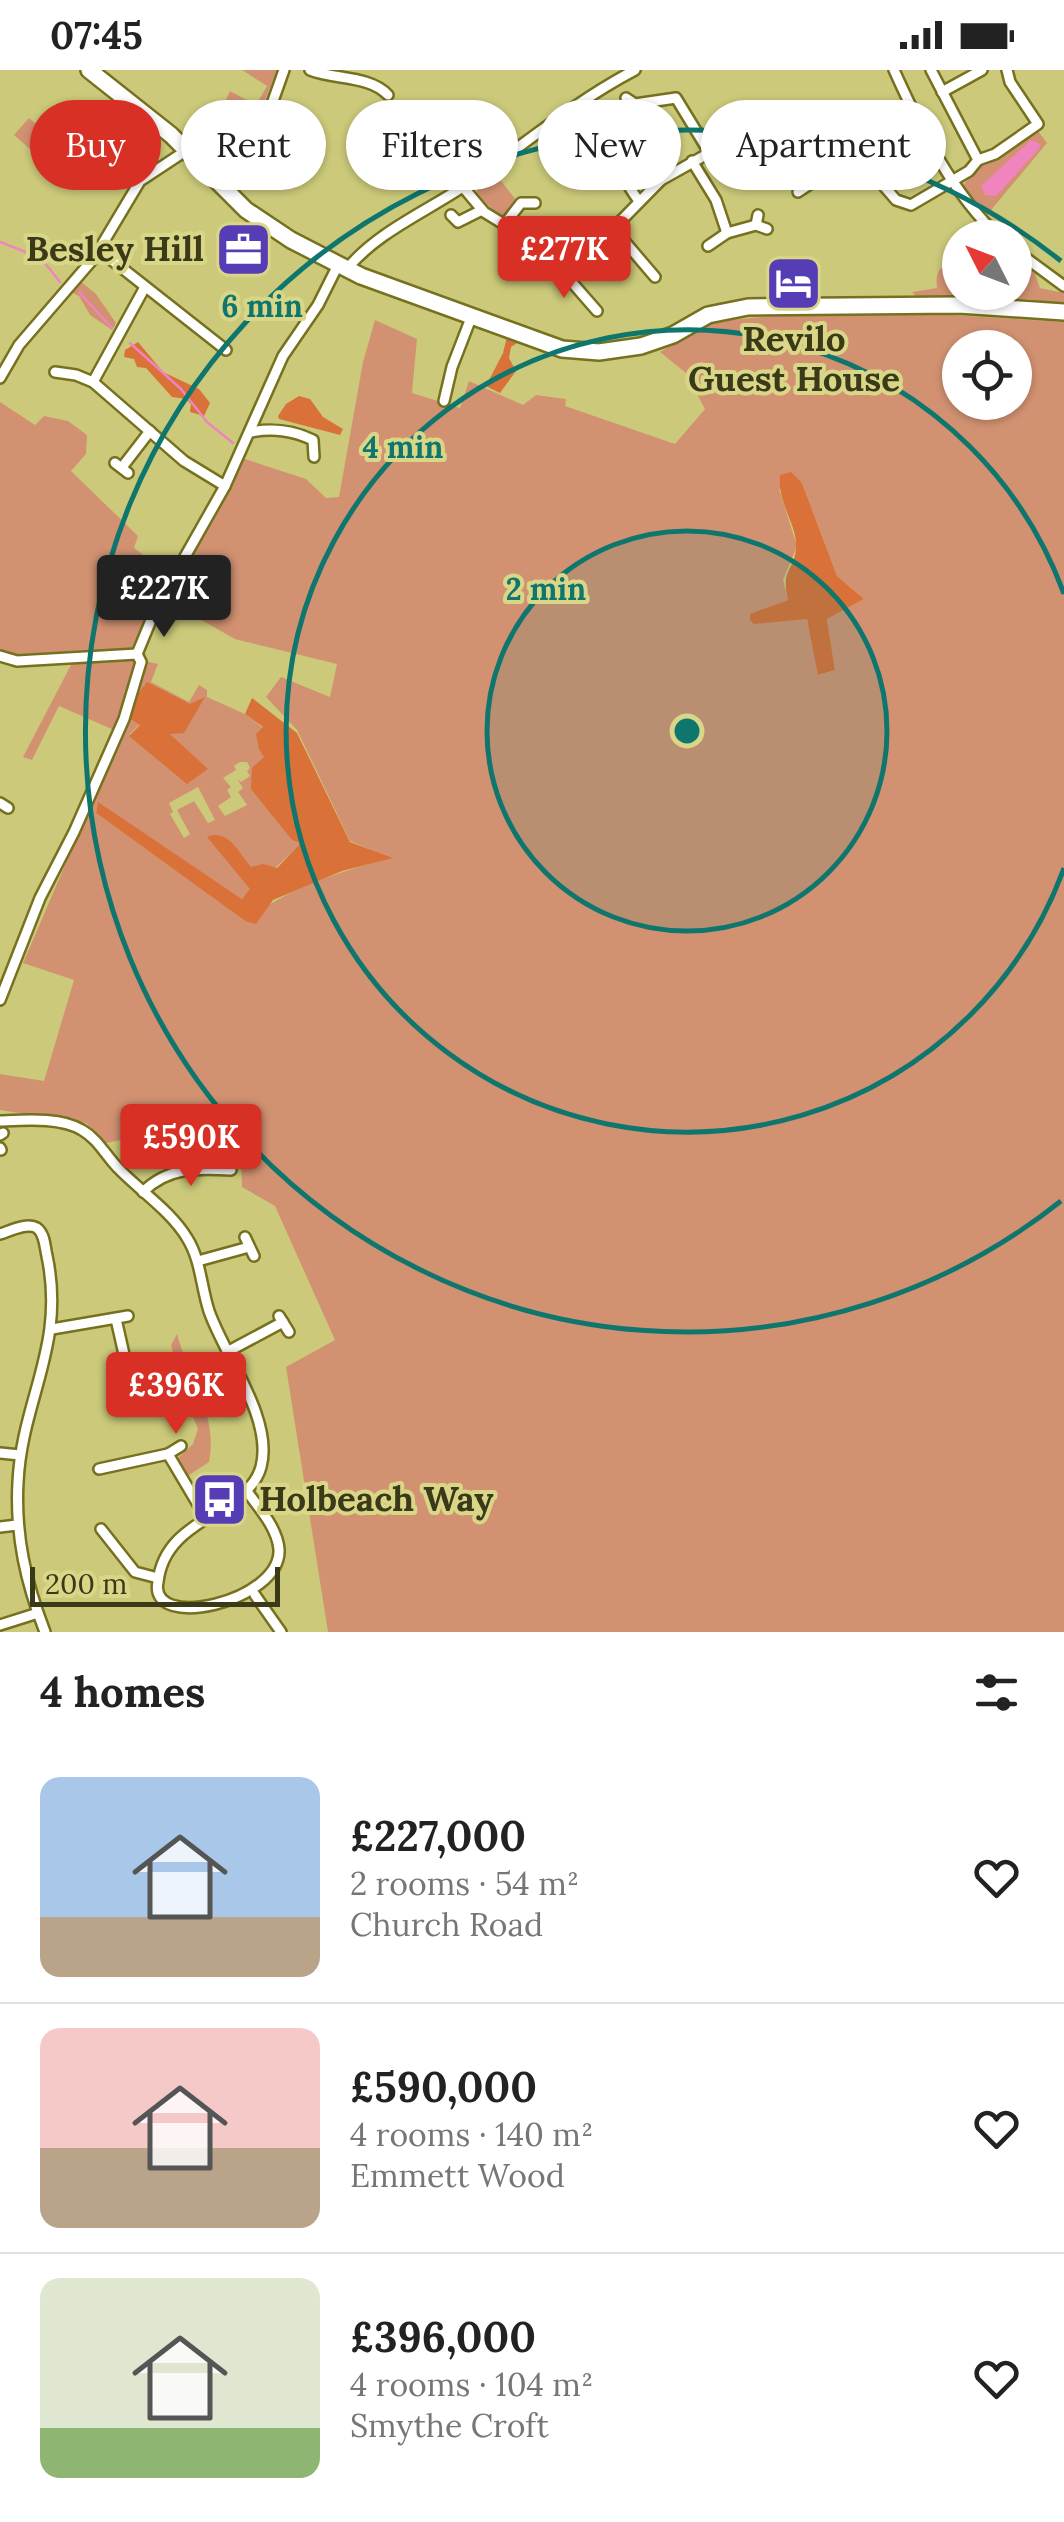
<!DOCTYPE html>
<meta charset="utf-8">
<style>
body{margin:0;font-family:Lora,serif;background:#f2f2f2;color:#222;height:100vh;display:flex;flex-direction:column;font-size:38px;white-space:nowrap}
*{box-sizing:border-box;margin:0}
p{font-size:32px;color:#767676}
.icon{flex:none;width:55px;height:55px;fill:none;stroke:currentColor;stroke-width:2;stroke-linecap:round;stroke-linejoin:round}
.map{position:relative;height:1562px;overflow:hidden}
.drawer{display:flex;flex-direction:column;background:#fff;flex:1}
.drawer>*{flex:none}
.hud{position:absolute;left:30px;top:30px;width:1005px;height:90px;display:flex;gap:20px}
.needle{width:65px;rotate:312deg}
.tools{position:absolute;left:942px;top:150px;display:grid;gap:20px}
.tools a{display:grid;place-items:center;width:90px;height:90px;border-radius:50%;background:#fff;box-shadow:0 2px 8px #0004;font-size:50px}
.scale{position:absolute;left:30px;bottom:25px;width:250px;box-sizing:border-box;padding-left:10px;border:5px solid #3a3918;border-top:0;font-size:28px;line-height:35px;white-space:nowrap;color:#3a3918;-webkit-text-stroke:8px #d9d787;paint-order:stroke}
.price{position:absolute;translate:-50% -85px;padding:0 22px;border-radius:10px;background:#d93025;color:#fff;font-size:32px;line-height:65px;filter:drop-shadow(0 2px 5px #0008)}
.price::after{content:'';position:absolute;left:50%;top:60px;width:30px;height:22px;margin-left:-15px;background:inherit;clip-path:polygon(0 0,100% 0,50% 100%)}
.price.active{background:#222;color:#fff}
ul{padding:0;list-style:none}
li{display:flex;align-items:center;gap:30px;height:250px;padding:0 40px}
li+li{border-top:2px solid #e0e0e0}
li span{display:grid;place-items:center;flex:none;width:280px;height:200px;border-radius:20px;color:#555}
li>.icon{margin-inline-start:auto}
span .icon{width:120px;height:120px;fill:#fffc;stroke-width:1}
li b{font-size:42px}
h2{display:flex;justify-content:space-between;align-items:center;height:120px;padding:0 40px;font-size:42px}
.pill{padding:0 35px;border-radius:45px;background:#fff;box-shadow:0 2px 8px #0004;font-size:35px;line-height:90px}
.pill.active{background:#d93025;color:#fff}
.status{display:flex;justify-content:space-between;align-items:center;height:70px;padding:0 50px;background:#fff;direction:ltr}
.status svg{height:28px;fill:currentColor}
.map>svg:first-child{display:block}
.green{fill:#d29272;fill-rule:evenodd}
.forest{fill:#d97138}
.water{fill:#ef84bf}
.lines{fill:none;stroke-linecap:round;stroke-linejoin:round}
.stream{stroke:#ef84bf;stroke-width:2.5}
.street-casing{stroke:#75711e;stroke-width:14}
.highway-casing{stroke:#75711e;stroke-width:20}
.street{stroke:#fff;stroke-width:9}
.highway{stroke:#fff;stroke-width:15}
.ring{fill:none;stroke:#0f766e;stroke-width:5}
.labels{text-anchor:middle;stroke-width:8;stroke-linejoin:round;paint-order:stroke}
.poi-label{font-size:35px;font-weight:bold;fill:#3a3918;stroke:#d9d787;text-anchor:end}
.centre{fill:#0f766e;stroke:#d9d787;stroke-width:5}
.ring-label{font-size:30px;text-anchor:middle;font-weight:bold;fill:#0f766e;stroke:#d9d787;stroke-width:8;stroke-linejoin:round;paint-order:stroke}
</style>
<div class="status"><b>07:45</b><svg viewBox="0 0 49 12"><path d="M0 12V9h3v3zM5 12V6h3v6zM10 12V3h3v9zM15 12V0h3v12zM26 1h20v11H26zM47 4h2v5h-2z"/></svg></div>
<div class="map">
<svg width="1064" height="1562" viewBox="0 0 1064 1562">
<rect width="100%" height="100%" fill="#ccca7a"/>
<g class="green">
<polygon points="242,0 277,0 257,50 224,34 230,21 256,35 267,16"/>
<polygon points="29,48 64,78 50,97 14,65"/>
<polygon points="1035,57 1047,73 987,145 967,125 962,116 984,93 1012,80"/>
<polygon points="494,102 516,130 504,150 477,125 477,115"/>
<path d="M1015 188 1035 204 1040 218 1064 223V234L1027 229 920 231 912 222 937 218C935 200 941 193 960 191V222H1015Z"/>
<polygon points="80,211 96,224 116,253 112,260 90,245 79,226 71,222"/>
<path d="M920 243 1064 252V1562H328L286 1297 335 1270 275 1136 242 1117 240 1045 106 1073 86 1053 0 1040V1004L44 1011 74 910 23 893 105 702 145 591 158 594 151 612 189 632 199 615 207 620V627L245 644 263 658 265 688 302 773 242 829 98 733 96 743 245 851C288 818 339 802 391 788L350 771 297 660 266 627 281 607 330 627 337 594 235 569 166 530 242 388 306 409 326 428 339 427 363 292 375 250 417 269 412 323 460 338 469 311 523 335 536 325 566 329 565 336 675 374 705 339 686 303 660 282 706 255 731 250 790 244ZM960 278H1015V332H960ZM802 413 837 506 864 529 827 549 835 600 819 605 807 549 751 544 788 530 783 510 797 476 779 419ZM190 634 169 663 207 699 129 665 140 654ZM240 692H247L250 698 247 701 250 706 241 712 237 709 243 718 238 722 247 735 225 746 218 736 231 727 227 720 231 717 223 708 236 700 234 696ZM198 717 215 750 208 753 194 731 177 740 190 764 184 768 170 744 173 742 169 733Z"/>
<polygon points="0,332 35,355 44,346 68,351 87,365 86,384 71,401 138,466 134,478 167,503 133,579 30,587 0,583"/>
<polygon points="131,586 137,592 114,660 59,636 32,690 23,687 73,591"/>
<path d="M177 1264C188 1306 219 1347 209 1392L186 1407 178 1388 193 1374 198 1359 184 1325 171 1275Z"/>
</g>
<g class="forest">
<polygon points="507,267 517,273 511,277 509,288 516,301 500,323 486,316 503,283"/>
<polygon points="138,272 163,302 199,319 210,333 204,346 190,342 191,334 186,329 172,327 146,298 137,297 134,289 124,287 125,280"/>
<polygon points="299,326 310,329 323,347 343,359 340,365 279,349 278,346 286,334"/>
<path d="M791 402 802 413 837 506 864 529 827 549 835 600 818 605 807 549 754 554 750 550V544L788 530C780 498 796 500 796 476 797 454 777 433 780 405Z"/>
<polygon points="147,612 190,634 205,627 184,663 170,664 208,699 187,714 129,666 140,655 129,648 137,625"/>
<path d="M252 628 297 663 350 772 393 788 342 801 273 830 256 854 245 851 96 743 98 732 242 829 250 819 207 767C228 758 239 783 251 797L263 794 277 798 301 773 292 770 251 719 252 698 264 687 259 679 256 664 263 657 245 644Z"/>
</g>
<polygon class="water" points="1031,70 1040,74 1039,79 996,126 985,125 981,116"/>
<g class="lines">
<g class="stream">
<polyline points="0,172 41,188 60,212"/>
<polyline points="79,222 112,258"/>
<polyline points="130,273 181,319 207,352 233,373"/>
<polyline points="234,1052 238,1053 236,1095"/>
</g>
<defs>
<g id="street">
<path d="M310 0C335 10 369 5 388 25"/>
<path d="M894 0C921 60 952 123 1000 168"/>
<polyline points="942,22 982,0"/>
<polyline points="626,28 635,34 676,28 709,82"/>
<polyline points="772,38 816,110 836,113 855,101 870,100 896,130 911,135 969,101 978,90 931,0"/>
<polyline points="752,70 779,51"/>
<path d="M599 87C620 93 626 115 639 131"/>
<polyline points="978,90 995,84 1038,54 1010,12 1007,0"/>
<polyline points="692,91 716,130 727,163"/>
<polyline points="463,117 484,142 541,177 597,241"/>
<polyline points="225,121 251,93 284,0"/>
<polyline points="798,122 816,110"/>
<polyline points="451,145 458,152 482,140"/>
<polyline points="758,145 756,155 767,159"/>
<polyline points="504,155 521,133 535,133"/>
<polyline points="614,159 655,207"/>
<polyline points="708,176 727,163 756,155"/>
<polyline points="99,180 226,280"/>
<polyline points="1015,180 1064,216"/>
<polyline points="560,197 606,166 661,110 727,73"/>
<path d="M347 199C375 164 423 143 461 118 519 79 572 33 635 0"/>
<polyline points="145,217 93,312 184,391 225,416"/>
<polyline points="55,302 76,305 93,312"/>
<polyline points="0,308 19,275 94,188 140,111 187,80"/>
<polyline points="444,331 452,297 471,248"/>
<path d="M250 362C273 358 292 360 313 370L314 387"/>
<polyline points="115,393 128,403"/>
<polyline points="123,396 150,361"/>
<polyline points="137,584 156,538 225,416 283,286 318,235 338,195"/>
<polyline points="0,586 17,591 137,584"/>
<polyline points="0,733 8,738"/>
<polyline points="0,930 40,828 74,762 124,649 141,592 137,584"/>
<path d="M0 1051C25 1050 61 1047 82 1060 98 1069 106 1086 118 1098 140 1121 171 1141 187 1168 201 1190 201 1217 209 1241 224 1285 274 1349 261 1397 248 1445 165 1446 158 1512 147 1562 282 1532 279 1479 277 1457 258 1437 246 1420"/>
<polyline points="0,1065 3,1063"/>
<polyline points="0,1078 1,1080"/>
<path d="M143 1122C167 1097 198 1098 231 1100"/>
<path d="M0 1164C10 1161 27 1152 37 1158 45 1164 45 1178 47 1186 66 1276 22 1329 18 1412 15 1466 26 1513 45 1562"/>
<polyline points="245,1167 254,1186"/>
<polyline points="198,1191 249,1177"/>
<polyline points="279,1246 289,1262"/>
<polyline points="116,1249 128,1302 118,1317"/>
<polyline points="52,1259 128,1246"/>
<polyline points="227,1282 283,1252"/>
<polyline points="0,1383 20,1385"/>
<polyline points="168,1384 181,1376"/>
<polyline points="99,1399 168,1384 206,1448"/>
<polyline points="0,1457 17,1455"/>
<polyline points="101,1459 135,1502 158,1508"/>
<polyline points="255,1525 281,1562"/>
<polyline points="0,1555 38,1543"/>
</g>
<polyline id="highway" points="89,0 171,65 246,140 291,170 361,206 562,279 599,282 641,276 673,265 708,245 748,237 959,235 1064,242"/>
</defs>
<use href="#street" class="street-casing"/>
<use href="#highway" class="highway-casing"/>
<use href="#street" class="street"/>
<use href="#highway" class="highway"/>
</g>
<circle cx="687" cy="661" r="200" fill="#0f766e" fill-opacity=".12"/>
<g class="ring">
<circle cx="687" cy="661" r="200"/>
<path d="M1064 798A401 401 0 1 1 1064 524"/>
<path d="M1061 1131A601 601 0 1 1 1061 191"/>
</g>
<defs>
<symbol id="office-square" viewBox="-11 -11 22 22"><rect x="-9" y="-9" width="18" height="18" rx="4" fill="#573db5" stroke="#d9d787"/><path d="M-6-3h4V-5.5h4V-3h4V5H-6ZM-1-4.5V-3h2v-1.5ZM-6 0V1H6V0Z" fill="#fff"/></symbol>
<symbol id="hotel-square" viewBox="-11 -11 22 22"><rect x="-9" y="-9" width="18" height="18" rx="4" fill="#573db5" stroke="#d9d787"/><path d="M-6-4.5h1.5V1H6V5H4.5V3h-9V5H-6ZM-4 0a1.8 1.8 0 1 1 3.6 0ZM.5 0V-2.5h3Q6-2.5 6 0Z" fill="#fff"/></symbol>
<symbol id="bus-square" viewBox="-11 -11 22 22"><rect x="-9" y="-9" width="18" height="18" rx="4" fill="#573db5" stroke="#d9d787"/><path d="M-5-6H5V4H4V6H2V4H-2V6H-4V4H-5ZM-3.5-4V0h7V-4ZM-3.5 1.2v1.5H-2V1.2ZM2 1.2v1.5H3.5V1.2Z" fill="#fff"/></symbol>
</defs>
<g fill-rule="evenodd">
<use href="#office-square" x="212" y="148" width="63" height="63"/>
<use href="#hotel-square" x="762" y="182" width="63" height="63"/>
<use href="#bus-square" x="188" y="1398" width="63" height="63"/>
</g>
<g class="labels">
<g class="poi-label">
<text x="204" y="191">Besley Hill</text>
<text x="794" y="281" text-anchor="middle">Revilo<tspan x="794" dy="40">Guest House</tspan></text>
<text x="259" y="1441" text-anchor="start">Holbeach Way</text>
</g>
</g>
<circle cx="687" cy="661" r="15" class="centre"/>
<g class="ring-label">
<text x="262" y="247">6 min</text>
<text x="403" y="388">4 min</text>
<text x="546" y="530">2 min</text>
</g>
</svg>
<div class="tools">
<a><svg class="needle" viewBox="-14 -14 28 28"><path d="M0-13l5 13h-10z" fill="#e53935"/><path d="M0 13l5-13h-10z" fill="#767676"/></svg></a>
<a><svg class="icon" aria-label="locate" viewBox="0 0 24 24"><circle cx="12" cy="12" r="6"/><path d="M12 2v4M12 18v4M2 12h4M18 12h4"/></svg></a>
</div>
<div class="scale">200 m</div>
<b class="price" style="left:564px;top:231px">£277K</b>
<b class="price active" style="left:164px;top:570px">£227K</b>
<b class="price" style="left:191px;top:1119px">£590K</b>
<b class="price" style="left:176px;top:1367px">£396K</b>
<div class="hud">
<a class="pill active">Buy</a>
<a class="pill">Rent</a>
<a class="pill">Filters</a>
<a class="pill">New</a>
<a class="pill">Apartment</a>
</div>
</div>
<section class="drawer">
<h2>4 homes<svg class="icon" aria-label="filters" viewBox="0 0 24 24"><path d="M4 7h16M4 17h16"/><circle cx="9" cy="7" r="2"/><circle cx="15" cy="17" r="2"/></svg></h2>
<ul>
<li><span style="background:linear-gradient(#a9c7e8 70%,#b9a48a 0)"><svg class="icon" aria-label="home" viewBox="0 0 24 24"><path d="M3 11l9-7 9 7M6 9v11h12V9"/></svg></span><div><b>£227,000</b><p>2 rooms · 54 m²</p><p>Church Road</p></div><svg class="icon" aria-label="heart" viewBox="0 0 24 24"><path d="M12 20l-8-8c-3-5 5-10 8-4 3-6 11-1 8 4z"/></svg></li>
<li><span style="background:linear-gradient(#f6c9c9 60%,#b9a48a 0)"><svg class="icon" aria-label="home" viewBox="0 0 24 24"><path d="M3 11l9-7 9 7M6 9v11h12V9"/></svg></span><div><b>£590,000</b><p>4 rooms · 140 m²</p><p>Emmett Wood</p></div><svg class="icon" aria-label="heart" viewBox="0 0 24 24"><path d="M12 20l-8-8c-3-5 5-10 8-4 3-6 11-1 8 4z"/></svg></li>
<li><span style="background:linear-gradient(#dfe7d0 75%,#8fb573 0)"><svg class="icon" aria-label="home" viewBox="0 0 24 24"><path d="M3 11l9-7 9 7M6 9v11h12V9"/></svg></span><div><b>£396,000</b><p>4 rooms · 104 m²</p><p>Smythe Croft</p></div><svg class="icon" aria-label="heart" viewBox="0 0 24 24"><path d="M12 20l-8-8c-3-5 5-10 8-4 3-6 11-1 8 4z"/></svg></li>
</ul>
</section>
